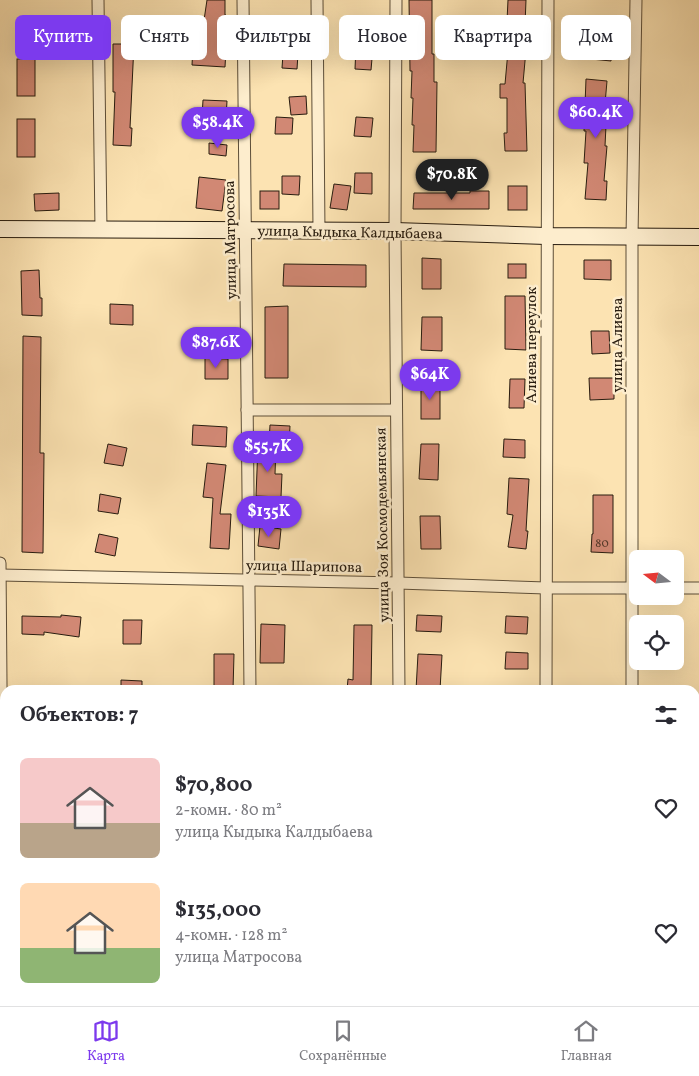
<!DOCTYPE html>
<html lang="ru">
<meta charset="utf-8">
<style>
body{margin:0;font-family:Vollkorn,serif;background:#f7f7f7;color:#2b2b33;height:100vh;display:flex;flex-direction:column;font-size:19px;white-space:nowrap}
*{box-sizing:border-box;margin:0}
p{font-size:16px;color:#7c7c81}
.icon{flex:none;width:28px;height:28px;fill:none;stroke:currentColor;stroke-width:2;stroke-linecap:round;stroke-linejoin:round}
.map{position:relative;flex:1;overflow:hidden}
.panel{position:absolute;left:0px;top:685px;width:700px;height:321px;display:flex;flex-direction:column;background:#fff;border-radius:15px 15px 0 0;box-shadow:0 5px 20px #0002}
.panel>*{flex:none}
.banner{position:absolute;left:15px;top:15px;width:670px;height:45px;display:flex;gap:10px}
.needle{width:32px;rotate:286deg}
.fabs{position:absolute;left:629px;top:550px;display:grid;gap:10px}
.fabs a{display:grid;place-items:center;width:55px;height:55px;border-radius:8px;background:#fff;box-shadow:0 5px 20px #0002;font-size:25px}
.price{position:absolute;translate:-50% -42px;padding:0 11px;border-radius:18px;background:#7c3aed;color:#fff;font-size:16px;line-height:32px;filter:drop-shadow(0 1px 2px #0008)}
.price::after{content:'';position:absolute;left:50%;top:30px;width:15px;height:11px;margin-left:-8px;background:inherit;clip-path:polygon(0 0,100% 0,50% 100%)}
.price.active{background:#222;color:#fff}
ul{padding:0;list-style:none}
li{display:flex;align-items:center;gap:15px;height:125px;padding:0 20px}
li span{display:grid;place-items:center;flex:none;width:140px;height:100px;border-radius:8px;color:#555}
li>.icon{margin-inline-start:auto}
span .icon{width:60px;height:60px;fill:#fffc;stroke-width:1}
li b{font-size:21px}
h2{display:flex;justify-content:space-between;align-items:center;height:60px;padding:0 20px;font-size:21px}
.tag{padding:0 18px;border-radius:8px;background:#fff;box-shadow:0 5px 20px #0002;font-size:18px;line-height:45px}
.tag.active{background:#7c3aed;color:#fff}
.menu{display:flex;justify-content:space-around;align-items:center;height:70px;border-top:1px solid #e1e1e2;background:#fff;font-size:14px;color:#7c7c81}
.menu a{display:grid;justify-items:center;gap:2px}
.menu .active{color:#7c3aed}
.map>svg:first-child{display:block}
.building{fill:#d18874;stroke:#281c0f}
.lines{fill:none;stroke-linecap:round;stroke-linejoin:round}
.street-casing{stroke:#5d4e38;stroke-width:13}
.secondary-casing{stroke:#281c0f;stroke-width:18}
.street{stroke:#fdedcd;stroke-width:11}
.secondary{stroke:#fdedcd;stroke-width:16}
.labels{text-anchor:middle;stroke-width:5;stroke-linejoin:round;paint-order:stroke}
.number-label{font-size:12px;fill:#523728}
.street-label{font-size:15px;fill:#281c0f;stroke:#fdedcd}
</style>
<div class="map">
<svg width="699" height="1006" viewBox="0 0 699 1006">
<rect width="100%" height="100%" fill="#fce3b2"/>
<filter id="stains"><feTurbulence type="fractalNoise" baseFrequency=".004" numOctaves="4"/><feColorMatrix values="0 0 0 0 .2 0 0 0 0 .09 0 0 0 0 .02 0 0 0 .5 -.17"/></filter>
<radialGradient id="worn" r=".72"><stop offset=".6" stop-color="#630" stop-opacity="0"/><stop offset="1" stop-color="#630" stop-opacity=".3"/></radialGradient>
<g class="building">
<polygon points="207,0 225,0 225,15 226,15 222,48 226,49 225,67 192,65 193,47 200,47"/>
<polygon points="409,0 432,0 432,54 434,54 434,82 437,82 436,152 413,152 414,125 412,125 413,98 411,98 412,71 410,71"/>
<polygon points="508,0 526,0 524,50 526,50 523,83 525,83 527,151 505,151 504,133 507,133 507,98 500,98 500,84 505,84 509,40 504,40 505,21 507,21"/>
<polygon points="291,32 309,32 309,51 291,50"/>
<polygon points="592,42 612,44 611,61 591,59"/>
<polygon points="113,44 134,44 130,128 132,128 131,146 113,145 115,92 113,92"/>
<polygon points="356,46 373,47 371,70 355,69"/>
<polygon points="283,54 298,54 297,69 282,68"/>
<rect x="17" y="59" width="18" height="37"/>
<polygon points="586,79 607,81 605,104 607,105 605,146 607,146 604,181 607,181 606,200 585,199 588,163 584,163 586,131 584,131"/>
<polygon points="306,96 307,114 291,115 289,97"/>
<polygon points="203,100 227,101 226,118 202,117"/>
<polygon points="276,117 293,118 292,134 275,134"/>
<polygon points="356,117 373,118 371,137 354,136"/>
<rect x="17" y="119" width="18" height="38"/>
<polygon points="209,143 227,145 226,156 209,154"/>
<polygon points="355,173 372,173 372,194 354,193"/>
<polygon points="282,176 300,176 299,195 282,194"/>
<polygon points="199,177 226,180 222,211 196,208"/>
<polygon points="334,184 351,186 347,210 330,208"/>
<rect x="508" y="186" width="19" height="24"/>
<rect x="260" y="191" width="19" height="18"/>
<polygon points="470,191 489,191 489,209 413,209 414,193 470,193"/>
<polygon points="59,193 59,210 35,211 34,194"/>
<polygon points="422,258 441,259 441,289 422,289"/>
<polygon points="584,260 611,260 611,280 584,279"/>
<polygon points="284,264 366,265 366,287 283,286"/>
<rect x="508" y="264" width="18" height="14"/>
<polygon points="39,270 40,298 42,298 42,316 22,315 21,271"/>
<polygon points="505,296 525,296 526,350 505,349"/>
<polygon points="110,304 133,305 133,325 110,324"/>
<polygon points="288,306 288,378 265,378 265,307"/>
<polygon points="422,317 442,317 442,351 421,350"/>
<polygon points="591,331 609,331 610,353 592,354"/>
<polygon points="23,336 41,337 40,453 44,453 43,553 22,552"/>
<polygon points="205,358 228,359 228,379 205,379"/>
<polygon points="589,378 614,378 614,399 590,400"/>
<polygon points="510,379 525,379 524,408 509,408"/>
<rect x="421" y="382" width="19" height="37"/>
<polygon points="193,425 227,427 226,447 192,445"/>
<polygon points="270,425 290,426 289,444 269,443"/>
<polygon points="504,439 525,440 525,458 503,457"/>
<polygon points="108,444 127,448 123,466 104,463"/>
<polygon points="421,444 439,444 438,480 419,479"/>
<polygon points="258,445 276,446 275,474 282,474 281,497 256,496"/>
<polygon points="207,463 226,465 220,514 231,514 229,549 210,548 213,498 203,497"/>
<polygon points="509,478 529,479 526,531 528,531 526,549 508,547 513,515 507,514"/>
<polygon points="100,494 121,498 118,514 98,511"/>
<polygon points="593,495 613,495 613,553 591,552 592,534 593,534"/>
<polygon points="420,516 440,516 441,549 421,549"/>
<polygon points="260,526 281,529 279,549 258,546"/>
<polygon points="99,534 118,538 115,556 95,552"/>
<polygon points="61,615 81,617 79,637 44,632 44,635 22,634 22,616 61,617"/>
<polygon points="417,615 442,616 441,632 416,631"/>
<polygon points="506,616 528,617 527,634 505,633"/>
<polygon points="123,620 142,620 141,644 123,644"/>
<polygon points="261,624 285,625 284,663 260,663"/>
<polygon points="354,625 372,625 371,690 347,690 348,679 353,680"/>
<polygon points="506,652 528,653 528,669 505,669"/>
<polygon points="214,654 234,654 233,690 214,690"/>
<polygon points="418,654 442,655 440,690 416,690"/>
<polygon points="121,680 142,681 142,690 121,690"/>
</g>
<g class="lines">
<defs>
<g id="street">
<polyline points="98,0 101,230"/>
<polyline points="243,0 250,690"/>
<polyline points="317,0 319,231"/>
<polyline points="396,0 395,231 399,690"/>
<polyline points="247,410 396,410"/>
<polyline points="0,563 3,924 0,980"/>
<polyline points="0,575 398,583 546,588 638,588"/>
<polyline points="675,588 699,588"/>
<polyline points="546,690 548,0"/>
<polyline points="632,690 632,237 636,0"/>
<polyline points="695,937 699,937"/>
<polyline points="631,1001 631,1006"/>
</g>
<polyline id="secondary" points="0,229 395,231 546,236 699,237"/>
</defs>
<use href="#street" class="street-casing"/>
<use href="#secondary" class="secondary-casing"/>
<use href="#street" class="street"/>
<use href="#secondary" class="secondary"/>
</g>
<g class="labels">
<g class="number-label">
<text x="602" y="547">80</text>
</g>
<g class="street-label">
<text transform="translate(350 232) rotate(1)" y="5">улица Кыдыка Калдыбаева</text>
<text transform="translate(230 240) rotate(-91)" y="5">улица Матросова</text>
<text transform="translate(531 345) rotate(-90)" y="5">Алиева переулок</text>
<text transform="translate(617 345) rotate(-90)" y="5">улица Алиева</text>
<text transform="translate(382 525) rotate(-91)" y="5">улица Зоя Космодемьянская</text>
<text transform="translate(304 566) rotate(1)" y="5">улица Шарипова</text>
</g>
</g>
<rect width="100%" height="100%" filter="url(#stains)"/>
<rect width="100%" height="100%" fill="url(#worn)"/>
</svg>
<div class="fabs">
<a><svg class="needle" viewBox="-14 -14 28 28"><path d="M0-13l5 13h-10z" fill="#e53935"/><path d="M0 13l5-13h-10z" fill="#7c7c81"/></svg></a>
<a><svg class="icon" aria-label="locate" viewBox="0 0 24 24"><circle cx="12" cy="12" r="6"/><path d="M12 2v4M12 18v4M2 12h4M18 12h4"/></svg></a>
</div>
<b class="price" style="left:596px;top:139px">$60.4K</b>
<b class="price" style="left:218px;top:149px">$58.4K</b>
<b class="price active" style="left:452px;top:201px">$70.8K</b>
<b class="price" style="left:216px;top:369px">$87.6K</b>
<b class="price" style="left:430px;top:401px">$64K</b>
<b class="price" style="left:268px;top:473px">$55.7K</b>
<b class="price" style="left:269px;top:538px">$135K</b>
<div class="banner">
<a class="tag active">Купить</a>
<a class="tag">Снять</a>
<a class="tag">Фильтры</a>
<a class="tag">Новое</a>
<a class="tag">Квартира</a>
<a class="tag">Дом</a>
</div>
<section class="panel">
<h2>Объектов: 7<svg class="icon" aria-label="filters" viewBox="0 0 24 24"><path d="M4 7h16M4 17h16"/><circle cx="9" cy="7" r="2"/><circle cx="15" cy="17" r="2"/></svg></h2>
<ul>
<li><span style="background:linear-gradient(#f6c9c9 65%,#b9a48a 0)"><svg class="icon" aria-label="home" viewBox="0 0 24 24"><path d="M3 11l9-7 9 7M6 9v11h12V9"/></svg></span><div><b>$70,800</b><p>2-комн. · 80 m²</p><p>улица Кыдыка Калдыбаева</p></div><svg class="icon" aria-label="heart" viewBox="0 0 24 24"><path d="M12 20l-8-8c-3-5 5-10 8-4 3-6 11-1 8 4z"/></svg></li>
<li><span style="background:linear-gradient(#ffd9b3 65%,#8fb573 0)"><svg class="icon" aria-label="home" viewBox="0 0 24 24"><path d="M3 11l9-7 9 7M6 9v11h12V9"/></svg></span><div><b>$135,000</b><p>4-комн. · 128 m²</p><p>улица Матросова</p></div><svg class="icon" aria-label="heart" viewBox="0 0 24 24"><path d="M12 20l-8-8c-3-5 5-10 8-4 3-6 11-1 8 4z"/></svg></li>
</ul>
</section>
</div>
<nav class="menu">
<a class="active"><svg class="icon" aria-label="map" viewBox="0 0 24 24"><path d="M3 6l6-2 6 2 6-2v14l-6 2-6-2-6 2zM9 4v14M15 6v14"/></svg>Карта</a>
<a><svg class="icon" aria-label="saved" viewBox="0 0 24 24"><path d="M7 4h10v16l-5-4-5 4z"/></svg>Сохранённые</a>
<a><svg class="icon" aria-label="home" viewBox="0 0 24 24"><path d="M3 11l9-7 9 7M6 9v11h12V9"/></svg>Главная</a>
</nav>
